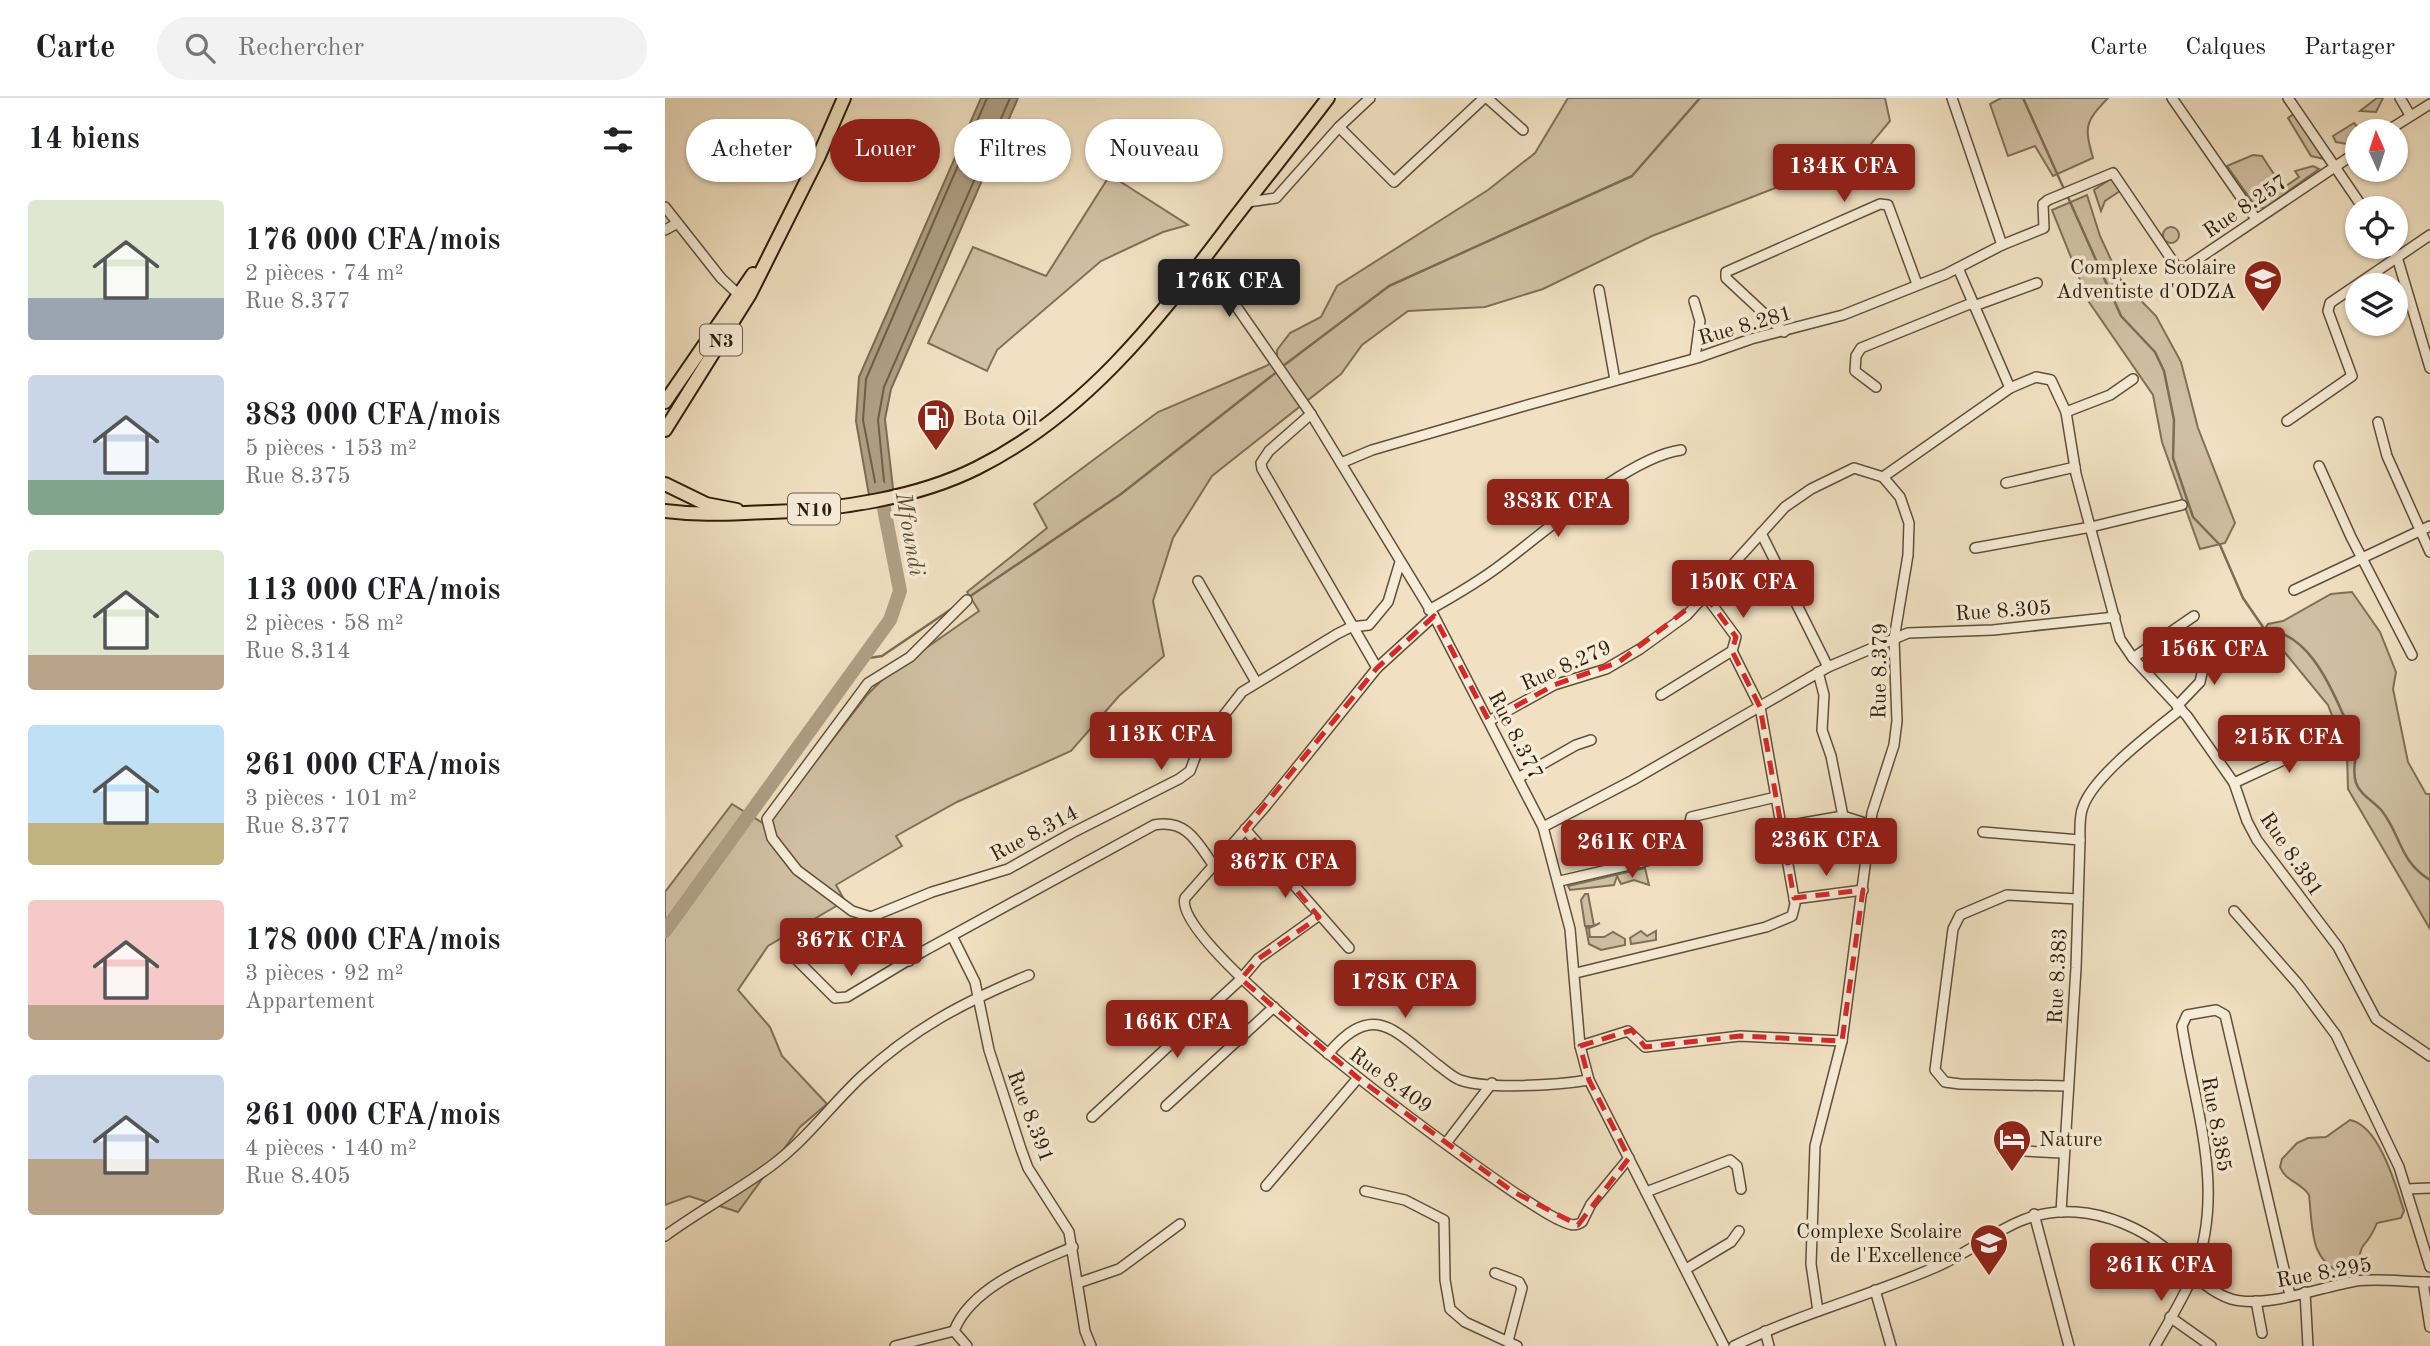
<!DOCTYPE html>
<html lang="fr">
<meta charset="utf-8">
<style>
body{margin:0;font-family:"Old Standard TT",serif;background:#f2f2f2;color:#202124;height:100vh;display:flex;flex-direction:column;font-size:26px;white-space:nowrap}
*{box-sizing:border-box;margin:0}
p{font-size:23px;color:#757577}
.icon{flex:none;width:38px;height:38px;fill:none;stroke:currentColor;stroke-width:2;stroke-linecap:round;stroke-linejoin:round}
.map{position:relative;flex:1;overflow:hidden}
.panel{display:flex;flex-direction:column;background:#fff;width:665px}
.panel>*{flex:none}
.hud{position:absolute;left:21px;top:21px;width:665px;height:63px;display:flex;gap:14px}
.needle{width:46px;rotate:357deg}
.controls{position:absolute;left:1680px;top:21px;display:grid;gap:14px}
.controls a{display:grid;place-items:center;width:63px;height:63px;border-radius:50%;background:#fff;box-shadow:0 2px 5px #0004;font-size:35px}
.price{position:absolute;translate:-50% -60px;padding:0 16px;border-radius:7px;background:#8f2418;color:#fff;font-size:23px;line-height:46px;filter:drop-shadow(0 2px 4px #0008)}
.price::after{content:'';position:absolute;left:50%;top:42px;width:21px;height:16px;margin-left:-10px;background:inherit;clip-path:polygon(0 0,100% 0,50% 100%)}
.price.selected{background:#222;color:#fff}
ul{padding:0;list-style:none}
li{display:flex;align-items:center;gap:21px;height:175px;padding:0 28px}
li span{display:grid;place-items:center;flex:none;width:196px;height:140px;border-radius:7px;color:#555}
li>.icon{margin-inline-start:auto}
span .icon{width:84px;height:84px;fill:#fffc;stroke-width:1}
li b{font-size:30px}
h2{display:flex;justify-content:space-between;align-items:center;height:84px;padding:0 28px;font-size:30px}
.chip{padding:0 24px;border-radius:32px;background:#fff;box-shadow:0 2px 5px #0004;font-size:24px;line-height:63px}
.chip.selected{background:#8f2418;color:#fff}
header{display:flex;align-items:center;gap:42px;box-sizing:border-box;height:98px;padding:0 35px;background:#fff;border-bottom:2px solid #e0e0e0}
header strong{font-size:33px}
nav{display:flex;gap:38px;margin-inline-start:auto;font-size:24px}
.search{width:490px;height:63px;background:#f2f2f2;display:flex;align-items:center;gap:18px;box-sizing:border-box;padding:0 24px;border-radius:38px;color:#757577;font-size:26px}
main{display:flex;flex:1;min-height:0}
.map>svg:first-child{display:block}
.green{fill:#d0c0a3;stroke:#807058;stroke-width:2}
.water{fill:#af9f84;stroke:#7c6c54;stroke-width:2}
.lines{fill:none;stroke-linecap:round;stroke-linejoin:round}
.shore{stroke:#6f5f48;stroke-width:2}
.stream{stroke:#7c6c54;stroke-width:2.5}
.river{stroke:#af9f84;stroke-width:14}
.minor-casing{stroke:#60503a;stroke-width:12}
.highway-casing{stroke:#2f1f0c;stroke-width:16}
.minor{stroke:#f6ecd7;stroke-width:9}
.highway{stroke:#f1e1c2;stroke-width:12}
.marked{fill:none;stroke:#d62828;stroke-width:5;stroke-dasharray:14 9;stroke-linejoin:round}
.labels{text-anchor:middle;stroke-width:7;stroke-linejoin:round;paint-order:stroke}
.shield{fill:#f6ecd7;stroke:#6b5c49;stroke-width:2}
.shield-label{font-size:19px;font-weight:bold;fill:#2f1f0c}
.street-label{font-size:21px;fill:#2f1f0c;stroke:#f6ecd7}
.poi-label{font-size:21px;fill:#2f1f0c;stroke:#f6ecd7;text-anchor:end}
.water-label{font-size:23px;font-style:italic;fill:#5c4c36;stroke:#f6ecd7}
</style>
<header>
<strong>Carte</strong>
<div class="search"><svg class="icon" aria-label="search" viewBox="0 0 24 24"><circle cx="10" cy="10" r="6"/><path d="M15 15l6 6"/></svg>Rechercher</div>
<nav><a>Carte</a><a>Calques</a><a>Partager</a></nav>
</header>
<main>
<section class="panel">
<h2>14 biens<svg class="icon" aria-label="filters" viewBox="0 0 24 24"><path d="M4 7h16M4 17h16"/><circle cx="9" cy="7" r="2"/><circle cx="15" cy="17" r="2"/></svg></h2>
<ul>
<li><span style="background:linear-gradient(#dfe7d0 70%,#9aa5b1 0)"><svg class="icon" aria-label="home" viewBox="0 0 24 24"><path d="M3 11l9-7 9 7M6 9v11h12V9"/></svg></span><div><b>176 000 CFA/mois</b><p>2 pièces · 74 m²</p><p>Rue 8.377</p></div></li>
<li><span style="background:linear-gradient(#c9d6e8 75%,#7fa58c 0)"><svg class="icon" aria-label="home" viewBox="0 0 24 24"><path d="M3 11l9-7 9 7M6 9v11h12V9"/></svg></span><div><b>383 000 CFA/mois</b><p>5 pièces · 153 m²</p><p>Rue 8.375</p></div></li>
<li><span style="background:linear-gradient(#dfe7d0 75%,#b9a48a 0)"><svg class="icon" aria-label="home" viewBox="0 0 24 24"><path d="M3 11l9-7 9 7M6 9v11h12V9"/></svg></span><div><b>113 000 CFA/mois</b><p>2 pièces · 58 m²</p><p>Rue 8.314</p></div></li>
<li><span style="background:linear-gradient(#bfe0f5 70%,#c2b280 0)"><svg class="icon" aria-label="home" viewBox="0 0 24 24"><path d="M3 11l9-7 9 7M6 9v11h12V9"/></svg></span><div><b>261 000 CFA/mois</b><p>3 pièces · 101 m²</p><p>Rue 8.377</p></div></li>
<li><span style="background:linear-gradient(#f6c9c9 75%,#b9a48a 0)"><svg class="icon" aria-label="home" viewBox="0 0 24 24"><path d="M3 11l9-7 9 7M6 9v11h12V9"/></svg></span><div><b>178 000 CFA/mois</b><p>3 pièces · 92 m²</p><p>Appartement</p></div></li>
<li><span style="background:linear-gradient(#c9d6e8 60%,#b9a48a 0)"><svg class="icon" aria-label="home" viewBox="0 0 24 24"><path d="M3 11l9-7 9 7M6 9v11h12V9"/></svg></span><div><b>261 000 CFA/mois</b><p>4 pièces · 140 m²</p><p>Rue 8.405</p></div></li>
</ul>
</section>
<div class="map">
<svg width="1765" height="1248" viewBox="0 0 1765 1248">
<rect width="100%" height="100%" fill="#f1e1c2"/>
<filter id="stains"><feTurbulence type="fractalNoise" baseFrequency=".00286" numOctaves="4"/><feColorMatrix values="0 0 0 0 .2 0 0 0 0 .09 0 0 0 0 .02 0 0 0 .5 -.17"/></filter>
<radialGradient id="worn" r=".72"><stop offset=".6" stop-color="#630" stop-opacity="0"/><stop offset="1" stop-color="#630" stop-opacity=".3"/></radialGradient>
<g class="green">
<polygon points="903,0 1220,0 1225,23 1205,47 1169,67 987,138 878,191 820,209 743,213 697,247 676,276 547,378 508,440 488,503 499,558 454,598 406,653 292,704 231,738 237,748 171,787 180,803 103,848 73,892 105,929 117,958 162,1006 135,1029 73,1114 24,1098 0,1107 0,794 67,706 101,727 203,596 221,578 314,513 302,494 382,430 369,406 493,314 601,268 612,261 612,252 625,235 656,219 672,188 823,92 870,55"/>
<path d="M1336 0H1443C1420 24 1419 28 1428 60L1388 78 1370 48 1343 58 1325 6Z"/>
<polygon points="1712,0 1718,0 1711,14 1695,13"/>
<polygon points="1630,15 1659,61 1646,58 1623,20"/>
<polygon points="1689,25 1695,32 1691,41 1682,46 1671,44 1668,38"/>
<polygon points="1588,57 1597,58 1618,90 1634,79 1630,73 1648,68 1654,71 1600,110 1591,109 1562,68"/>
<polygon points="445,77 523,127 498,134 436,163 332,252 322,273 263,245 308,149 381,178"/>
<polygon points="1447,80 1455,93 1440,103 1436,113 1429,92"/>
<polygon points="1422,97 1435,138 1455,181 1491,218 1516,264 1533,330 1570,425 1560,445 1535,451 1497,344 1488,297 1424,204 1387,112"/>
<circle cx="1506" cy="137" r="8"/>
<polygon points="1687,494 1715,534 1731,574 1728,591 1743,664 1761,696 1765,696 1765,831 1683,691 1682,656 1685,641 1675,639 1663,607 1612,545 1600,541 1597,535 1603,526 1618,523 1666,496"/>
<polygon points="980,770 984,787 969,782 956,786 952,778 949,787 905,792 903,788"/>
<polygon points="920,796 923,796 929,828 935,825 924,830 925,839 939,839 948,834 960,841 960,847 936,852 924,846 921,830 928,828 920,828 916,802"/>
<polygon points="976,833 982,838 991,833 991,842 966,846 965,840"/>
<path d="M1685 1022C1714 1027 1731 1088 1739 1113L1736 1120 1712 1125C1708 1135 1705 1140 1698 1148 1694 1154 1695 1163 1690 1168 1675 1182 1659 1166 1652 1151 1646 1136 1646 1114 1644 1097 1636 1084 1621 1084 1615 1069L1617 1061 1632 1045 1643 1040 1661 1039Z"/>
</g>
<polygon class="water" points="316,0 353,0 226,291 220,321 229,399 205,403 191,323 194,279"/>
<g class="lines">
<g class="shore">
<polyline points="220,393 213,322 219,289 345,0"/>
<polyline points="212,394 198,322 201,281 322,0"/>
</g>
<g class="stream">
<polyline points="1358,0 1399,91"/>
<path d="M1402 97 1456 218 1490 254 1499 273 1509 322 1508 360 1528 419 1555 447 1578 500 1600 532C1640 533 1663 582 1677 614 1681 623 1689 633 1691 643 1693 658 1686 671 1691 685 1696 698 1709 703 1717 713 1736 737 1734 763 1765 782"/>
<polyline points="618,268 724,188 967,78 1035,0"/>
<polyline points="197,561 217,558 456,396 613,273"/>
</g>
<polyline class="river" points="0,833 225,522 235,493 215,390"/>
<defs>
<g id="minor">
<polyline points="822,0 858,32"/>
<polyline points="1507,0 1591,121"/>
<polyline points="1623,0 1698,110"/>
<polyline points="1735,0 1745,17"/>
<polyline points="674,29 729,84 819,0"/>
<polyline points="1722,33 1765,6"/>
<polyline points="583,104 611,100 674,29 705,0"/>
<polyline points="0,109 56,180 73,196"/>
<polyline points="0,132 11,126"/>
<polyline points="1337,147 1379,130 1378,106 1383,102 1448,75 1511,168 1521,169 1692,54"/>
<polyline points="1725,149 1732,159 1765,270"/>
<polyline points="539,162 646,316 769,518 878,729 905,831 915,948 924,982 1059,1248"/>
<polyline points="1293,170 1345,290"/>
<polyline points="934,192 950,282"/>
<polyline points="1029,203 1035,223 1030,260"/>
<polyline points="1309,208 1372,185"/>
<polyline points="1119,234 1061,180 1061,174 1215,106 1223,107 1252,186"/>
<polyline points="1468,281 1445,297 1401,314 1411,376 1455,541 1468,560 1522,618 1569,685 1582,723 1592,742 1673,849 1711,921 1765,958"/>
<polyline points="1211,289 1190,273 1191,258 1196,250 1307,205"/>
<polyline points="646,316 604,353 596,365 597,371 712,570"/>
<polyline points="1622,323 1687,278 1663,213 1665,205 1765,137"/>
<polyline points="1713,324 1722,358 1765,454"/>
<polyline points="676,365 707,352 859,308 1032,260 1086,241 1178,217 1281,176 1337,147 1287,0"/>
<polyline points="1654,368 1686,439 1747,557"/>
<polyline points="1341,385 1410,369"/>
<polyline points="1096,435 1163,569"/>
<polyline points="1310,450 1426,429 1517,407"/>
<polyline points="533,483 591,584"/>
<polyline points="1629,492 1765,428"/>
<path d="M764 512C789 498 815 483 837 466 880 434 964 359 1016 352"/>
<path d="M769 518 712 570 600 709 520 800C503 849 840 1095 892 1121 901 1125 909 1130 917 1124L926 1106 964 1060"/>
<polyline points="1468,560 1529,518"/>
<polyline points="1153,574 1159,597 1157,632 1166,658 1178,718"/>
<polyline points="996,597 1067,553 1071,539 1040,497"/>
<polyline points="1512,608 1535,584 1545,540 1555,535"/>
<polyline points="824,623 889,587 941,571 975,551 1022,517 1120,409 1146,391 1189,370 1218,379"/>
<polyline points="853,680 911,647 926,642"/>
<polyline points="1569,685 1666,640"/>
<polyline points="878,729 968,682 1163,569 1243,535 1328,532 1450,519"/>
<polyline points="1115,729 1178,718 1206,727"/>
<polyline points="580,731 684,850"/>
<polyline points="1318,734 1415,742 1411,870 1396,1114"/>
<path d="M1415 742C1415 731 1414 718 1418 709 1429 677 1489 633 1516 611"/>
<polyline points="895,783 1020,754 1026,719 1111,699"/>
<polyline points="1129,801 1198,792"/>
<polyline points="1569,813 1633,886 1671,937 1734,1069 1765,1169"/>
<polyline points="206,819 267,794 343,771 407,735 514,681 525,673 534,649 577,594 672,536 686,529 704,527 723,504 735,464"/>
<polyline points="287,838 310,884 324,952 356,1051 363,1070 404,1134 420,1233 426,1248"/>
<path d="M132 862 170 900 182 899 257 854 489 727C522 721 532 744 549 768"/>
<polyline points="244,863 206,819 187,813 132,772 107,740 102,721 203,585 245,559 302,502"/>
<polyline points="911,875 1101,829 1127,818 1130,806 1095,609 1067,553"/>
<polyline points="915,948 963,933 980,949 1075,938 1177,943"/>
<path d="M663 956C708 902 729 932 773 967 780 972 787 979 795 982 824 992 893 987 924 982"/>
<polyline points="1402,988 1295,986 1280,984 1270,972 1288,831 1295,817 1342,797 1413,801"/>
<polyline points="501,1008 609,909"/>
<polyline points="427,1019 576,881 593,861 653,818"/>
<polyline points="782,1044 827,985"/>
<polyline points="1337,1052 1397,1055"/>
<polyline points="601,1088 693,980"/>
<polyline points="1742,1091 1765,1090"/>
<polyline points="700,1093 740,1102 779,1122 780,1182 785,1211 800,1224 852,1248"/>
<polyline points="981,1094 1065,1062 1072,1068 1076,1091"/>
<polyline points="1369,1116 1404,1248"/>
<path d="M0 1138C34 1113 72 1093 106 1068 141 1042 166 1007 197 978 249 930 299 904 364 877"/>
<polyline points="1021,1171 1066,1144 1074,1133"/>
<polyline points="830,1175 854,1184 857,1190 843,1243"/>
<polyline points="1758,1184 1765,1229"/>
<polyline points="413,1185 454,1171 515,1126"/>
<polyline points="1210,1192 1226,1248"/>
<polyline points="1640,1194 1643,1248"/>
<polyline points="1591,1203 1597,1235"/>
<polyline points="1153,1213 1146,1166 1150,1048 1177,943 1207,715 1229,647 1232,623 1229,541 1243,457 1244,425 1235,399 1218,379 1345,290 1371,279 1386,282 1401,314"/>
<polyline points="1505,1219 1546,1248"/>
<path d="M289 1233C306 1189 367 1166 408 1149"/>
<polyline points="1100,1233 1104,1248"/>
<polyline points="230,1248 289,1233 302,1248"/>
<path d="M1069 1248C1134 1216 1204 1198 1271 1169 1322 1147 1350 1110 1411 1114 1442 1116 1475 1130 1499 1149 1520 1167 1539 1192 1566 1201 1601 1211 1655 1189 1691 1183 1716 1180 1740 1184 1765 1184"/>
<path d="M1490 1248C1503 1225 1518 1201 1528 1177 1562 1094 1530 1012 1517 928L1522 917 1551 912 1560 917 1625 1197"/>
</g>
<g id="highway">
<polyline points="0,304 88,176"/>
<polyline points="0,332 85,196 153,60 179,0"/>
<polyline points="0,386 41,406 72,412"/>
<path d="M0 413C41 418 66 415 106 414 172 412 252 400 312 370 418 317 489 227 559 134 593 89 629 45 663 0"/>
</g>
</defs>
<use href="#minor" class="minor-casing"/>
<use href="#highway" class="highway-casing"/>
<use href="#minor" class="minor"/>
<use href="#highway" class="highway"/>
</g>
<path class="marked" d="M1040 497 1071 539 1067 553 1095 609 1129 800 1198 792 1177 943 1075 938 980 949 967 932 915 948 924 982 964 1060 913 1127 847 1093 693 980 576 881 593 861 654 819 580 731 712 570 769 518 824 623 889 587 954 564Z"/>
<defs>
<symbol id="school-pin" viewBox="-11 -11 22 30"><path d="M0 17L-7.5 6A9.5 9.5 0 1 1 7.5 6Z" fill="#8f2418" stroke="#f6ecd7"/><path d="M0-5L7-2L0 1L-7-2ZM-4 1L0 2.5L4 1V4Q0 6-4 4Z" fill="#fff"/></symbol>
<symbol id="fuel-pin" viewBox="-11 -11 22 30"><path d="M0 17L-7.5 6A9.5 9.5 0 1 1 7.5 6Z" fill="#8f2418" stroke="#f6ecd7"/><path d="M-5.5-6h7V0h2V4h1.3V-2.5L3-4.5l.8-.8L6-3V5H2.5V1h-1V6h-7ZM-4.2-4.7v3.2H.2V-4.7Z" fill="#fff"/></symbol>
<symbol id="hotel-pin" viewBox="-11 -11 22 30"><path d="M0 17L-7.5 6A9.5 9.5 0 1 1 7.5 6Z" fill="#8f2418" stroke="#f6ecd7"/><path d="M-6-4.5h1.5V1H6V5H4.5V3h-9V5H-6ZM-4 0a1.8 1.8 0 1 1 3.6 0ZM.5 0V-2.5h3Q6-2.5 6 0Z" fill="#fff"/></symbol>
</defs>
<g fill-rule="evenodd">
<use href="#school-pin" x="1576" y="159" width="44" height="60"/>
<use href="#fuel-pin" x="249" y="298" width="44" height="60"/>
<use href="#hotel-pin" x="1325" y="1019" width="44" height="60"/>
<use href="#school-pin" x="1302" y="1123" width="44" height="60"/>
</g>
<g class="labels">
<g class="shield">
<rect x="35" y="226.5" width="42" height="31" rx="5"/>
<rect x="123" y="395.5" width="52" height="31" rx="5"/>
</g>
<g class="shield-label">
<text x="56" y="249">N3</text>
<text x="149" y="418">N10</text>
</g>
<g class="street-label">
<text transform="translate(1580 108) rotate(-34)" y="7">Rue 8.257</text>
<text transform="translate(1080 227) rotate(-16)" y="7">Rue 8.281</text>
<text transform="translate(1338 512) rotate(-4)" y="7">Rue 8.305</text>
<text transform="translate(901 567) rotate(-24)" y="7">Rue 8.279</text>
<text transform="translate(1214 573) rotate(-89)" y="7">Rue 8.379</text>
<text transform="translate(851 637) rotate(63)" y="7">Rue 8.377</text>
<text transform="translate(369 735) rotate(-28)" y="7">Rue 8.314</text>
<text transform="translate(1627 756) rotate(56)" y="7">Rue 8.381</text>
<text transform="translate(1392 878) rotate(-87)" y="7">Rue 8.383</text>
<text transform="translate(726 982) rotate(36)" y="7">Rue 8.409</text>
<text transform="translate(366 1018) rotate(69)" y="7">Rue 8.391</text>
<text transform="translate(1552 1026) rotate(80)" y="7">Rue 8.385</text>
<text transform="translate(1659 1174) rotate(-10)" y="7">Rue 8.295</text>
</g>
<g class="poi-label">
<text x="1571" y="176">Complexe Scolaire<tspan x="1571" dy="24">Adventiste d'ODZA</tspan></text>
<text x="298" y="327" text-anchor="start">Bota Oil</text>
<text x="1374" y="1048" text-anchor="start">Nature</text>
<text x="1297" y="1140">Complexe Scolaire<tspan x="1297" dy="24">de l'Excellence</tspan></text>
</g>
<g class="water-label">
<text transform="translate(246 436) rotate(80)" y="8">Mfoundi</text>
</g>
</g>
<rect width="100%" height="100%" filter="url(#stains)"/>
<rect width="100%" height="100%" fill="url(#worn)"/>
</svg>
<div class="controls">
<a><svg class="needle" viewBox="-14 -14 28 28"><path d="M0-13l5 13h-10z" fill="#e53935"/><path d="M0 13l5-13h-10z" fill="#757577"/></svg></a>
<a><svg class="icon" aria-label="locate" viewBox="0 0 24 24"><circle cx="12" cy="12" r="6"/><path d="M12 2v4M12 18v4M2 12h4M18 12h4"/></svg></a>
<a><svg class="icon" aria-label="layers" viewBox="0 0 24 24"><path d="M12 4l9 5-9 5-9-5zM3 14l9 5 9-5"/></svg></a>
</div>
<b class="price" style="left:1179px;top:106px">134K CFA</b>
<b class="price selected" style="left:564px;top:221px">176K CFA</b>
<b class="price" style="left:893px;top:441px">383K CFA</b>
<b class="price" style="left:1078px;top:522px">150K CFA</b>
<b class="price" style="left:1549px;top:589px">156K CFA</b>
<b class="price" style="left:496px;top:674px">113K CFA</b>
<b class="price" style="left:1624px;top:677px">215K CFA</b>
<b class="price" style="left:1161px;top:780px">236K CFA</b>
<b class="price" style="left:967px;top:782px">261K CFA</b>
<b class="price" style="left:620px;top:802px">367K CFA</b>
<b class="price" style="left:186px;top:880px">367K CFA</b>
<b class="price" style="left:740px;top:922px">178K CFA</b>
<b class="price" style="left:512px;top:962px">166K CFA</b>
<b class="price" style="left:1496px;top:1205px">261K CFA</b>
<div class="hud">
<a class="chip">Acheter</a>
<a class="chip selected">Louer</a>
<a class="chip">Filtres</a>
<a class="chip">Nouveau</a>
</div>
</div>
</main>
